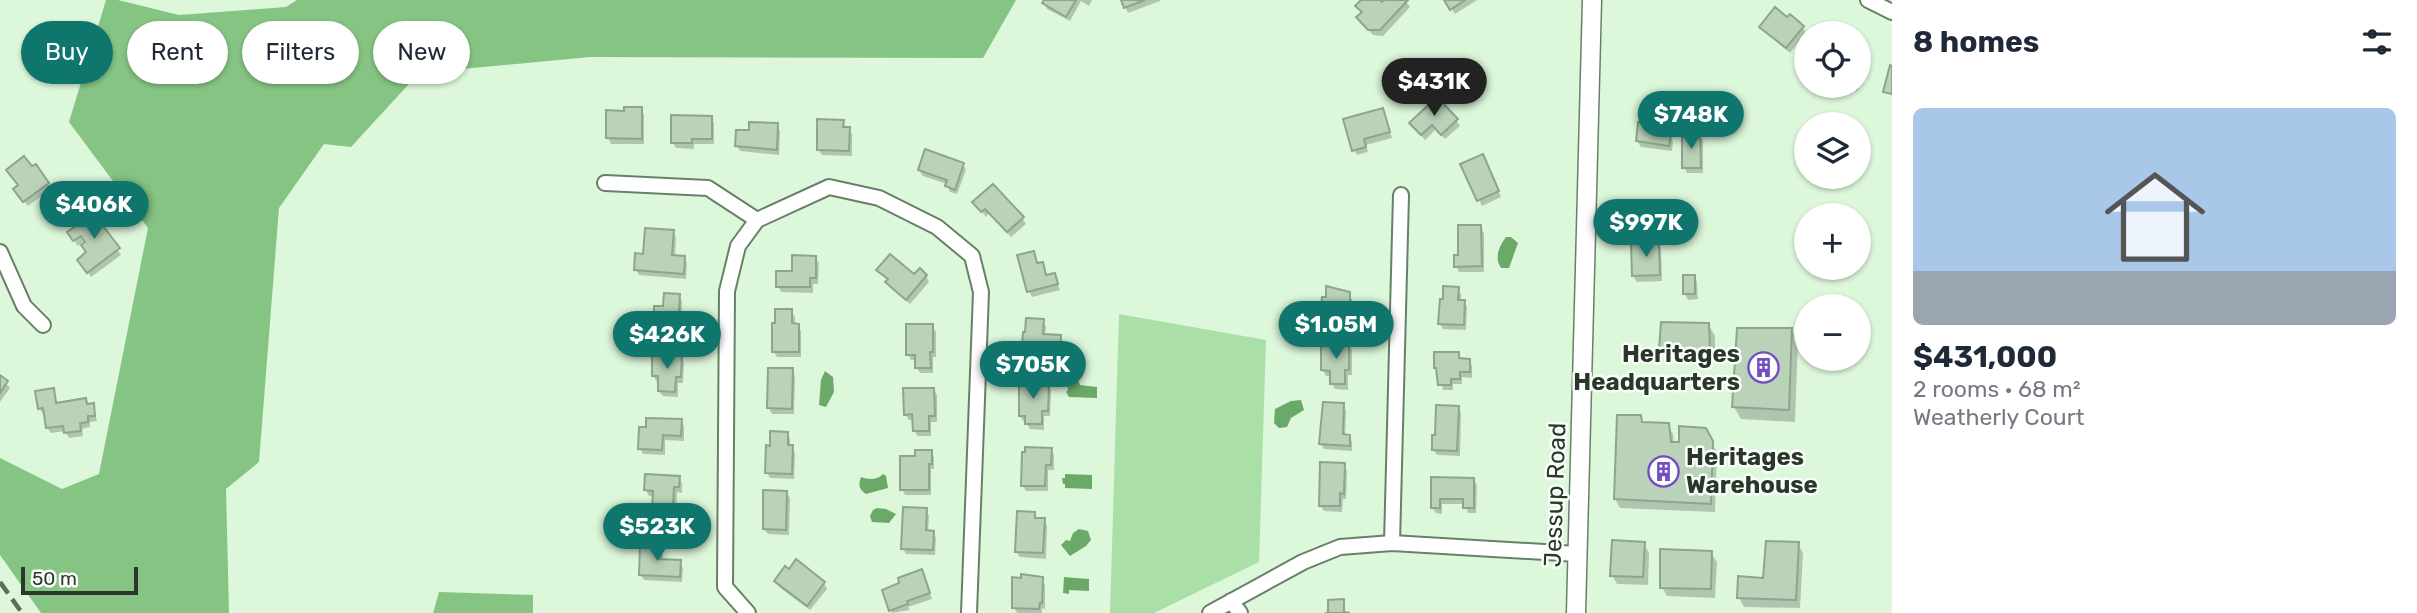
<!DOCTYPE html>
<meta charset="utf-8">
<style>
body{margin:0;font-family:Rubik,sans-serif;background:#f6f6f7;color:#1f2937;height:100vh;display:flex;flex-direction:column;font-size:26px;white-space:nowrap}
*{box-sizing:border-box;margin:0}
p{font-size:23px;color:#747a83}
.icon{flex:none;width:38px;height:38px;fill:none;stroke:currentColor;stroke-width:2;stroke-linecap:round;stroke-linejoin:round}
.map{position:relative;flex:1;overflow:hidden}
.side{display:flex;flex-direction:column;background:#fff;width:525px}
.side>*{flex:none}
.banner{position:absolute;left:21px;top:21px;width:665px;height:63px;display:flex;gap:14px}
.fabs{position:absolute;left:1794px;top:21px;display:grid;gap:14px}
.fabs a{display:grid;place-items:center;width:77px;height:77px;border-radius:50%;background:#fff;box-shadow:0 2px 5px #0004;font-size:35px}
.scale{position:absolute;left:21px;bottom:18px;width:117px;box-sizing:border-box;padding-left:7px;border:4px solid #2c362c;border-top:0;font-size:19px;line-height:24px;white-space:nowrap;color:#2c362c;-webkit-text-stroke:5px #f8fef8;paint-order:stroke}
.price{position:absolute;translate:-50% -60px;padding:0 16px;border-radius:24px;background:#0f766e;color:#fff;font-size:23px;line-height:46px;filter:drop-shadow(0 2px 4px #0008)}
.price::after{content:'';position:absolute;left:50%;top:42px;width:21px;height:16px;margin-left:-10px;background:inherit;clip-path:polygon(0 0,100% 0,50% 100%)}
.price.current{background:#222;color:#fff}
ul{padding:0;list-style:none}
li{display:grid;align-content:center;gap:14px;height:371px;padding:0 21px}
li span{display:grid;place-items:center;height:217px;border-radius:10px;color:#555}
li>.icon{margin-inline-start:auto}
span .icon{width:126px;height:126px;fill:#fffc;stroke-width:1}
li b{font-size:30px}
h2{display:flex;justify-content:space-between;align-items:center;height:84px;padding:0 21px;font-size:30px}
.pill{padding:0 24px;border-radius:32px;background:#fff;box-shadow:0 2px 5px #0004;font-size:24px;line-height:63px}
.pill.current{background:#0f766e;color:#fff}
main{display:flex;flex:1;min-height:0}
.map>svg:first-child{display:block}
.green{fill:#aadfa7}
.forest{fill:#85c482}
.water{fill:#6ba968}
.shadow{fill:#0003}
.building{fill:#bad3b8;stroke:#8da58c;stroke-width:2}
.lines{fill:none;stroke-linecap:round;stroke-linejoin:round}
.minor-casing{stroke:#698068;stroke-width:18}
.tertiary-casing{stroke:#698068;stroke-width:21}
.minor{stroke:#fff;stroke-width:14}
.tertiary{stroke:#fff;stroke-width:18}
.rail{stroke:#5c6b5c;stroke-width:4.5;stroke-dasharray:14 7;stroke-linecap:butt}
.labels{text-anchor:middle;stroke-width:5;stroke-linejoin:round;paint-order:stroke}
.poi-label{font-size:24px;font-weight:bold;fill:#2c362c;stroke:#f8fef8;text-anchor:end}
.street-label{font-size:24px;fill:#2c362c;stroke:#f8fef8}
</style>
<main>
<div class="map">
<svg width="1892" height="613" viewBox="0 0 1892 613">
<rect width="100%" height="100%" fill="#ddf7db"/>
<polygon class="green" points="1119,314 1266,340 1259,562 1154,613 1110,613"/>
<g class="forest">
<polygon points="106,0 118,0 179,15 286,7 297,0 1016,0 983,58 590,57 419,73 351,147 324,144 279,208 259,462 226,489 229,613 41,613 0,555 0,458 62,489 99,474 148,228 69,122"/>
<polygon points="439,592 533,595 533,613 433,613"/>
</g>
<g class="water">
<path d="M1506 237H1511L1518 243 1509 268H1501C1494 258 1499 246 1506 237Z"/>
<polygon points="825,371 833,377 834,392 826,407 819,405 821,380"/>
<polygon points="1078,380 1080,385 1097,387 1097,398 1069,397 1066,392 1068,390 1067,386"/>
<polygon points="1301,400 1304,410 1291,418 1287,427 1279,428 1274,423 1275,409 1291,401"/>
<path d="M883 474 886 476 888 488 866 494C859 489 858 486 861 477 868 480 878 480 883 474Z"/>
<polygon points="1065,474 1092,475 1092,489 1065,488 1065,484 1063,484 1062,478 1065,478"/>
<polygon points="877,508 886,509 896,514 889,523 872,522 870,516 873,510"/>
<polygon points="1079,529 1088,531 1091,540 1086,546 1070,556 1061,545 1066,540 1070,541 1073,533"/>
<polygon points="1064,577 1089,579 1089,591 1069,590 1069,594 1063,593"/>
</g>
<g class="shadow">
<polygon points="1046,0 1092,0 1089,6 1081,1 1070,21 1047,9 1044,3"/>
<polygon points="1122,0 1160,0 1160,1 1128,13"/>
<polygon points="1364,0 1377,0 1382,5 1387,0 1405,0 1410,7 1383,36 1373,35 1358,18 1363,14 1358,7"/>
<polygon points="1446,0 1477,0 1455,14"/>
<polygon points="1761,27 1803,27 1806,33 1790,53 1765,32"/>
<polygon points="1858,70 1864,77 1857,91 1846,86 1858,86"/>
<polygon points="641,109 644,115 644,144 611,144 608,138 626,112"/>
<polygon points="1385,116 1392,138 1366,145 1368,152 1357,155 1354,150"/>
<polygon points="711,117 714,123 714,144 694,144 694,149 676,148 673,143"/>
<polygon points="1456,120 1460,126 1445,139 1436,129 1425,140 1411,123"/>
<polygon points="842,122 852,134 852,156 822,155 818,149"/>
<polygon points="777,125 780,131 779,155 740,151 737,145 751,132"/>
<polygon points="1665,128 1673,142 1672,151 1641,147 1637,141"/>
<polygon points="1699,135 1703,140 1703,173 1687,173 1684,167"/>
<polygon points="1485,162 1501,197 1482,206 1463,165"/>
<polygon points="963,164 966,170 957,194 950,192 947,184 923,176 919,170"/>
<polygon points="48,184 51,189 28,206 19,195"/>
<polygon points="975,203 1022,218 1026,224 1011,237 989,213 986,217"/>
<polygon points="103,220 106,225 103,228 121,255 91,277 83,265 88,253 87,243 85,240 78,246 69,233"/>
<polygon points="1480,227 1484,233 1484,272 1459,272 1456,266 1460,256"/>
<polygon points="673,232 676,238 675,257 684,258 687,263 686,279 639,275 636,269 645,256"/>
<polygon points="1633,244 1658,244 1661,249 1662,281 1637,282 1633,276"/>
<polygon points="1033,253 1038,265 1042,264 1047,276 1054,275 1060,290 1032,297 1029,291"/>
<polygon points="815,258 819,263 818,284 813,284 813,293 781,292 778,286"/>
<polygon points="879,270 915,277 926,276 929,282 910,304 891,288 888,281"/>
<polygon points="1694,276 1697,282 1698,299 1688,300 1685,294"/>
<polygon points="1458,289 1461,294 1461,301 1464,301 1467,307 1466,330 1443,329 1440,324"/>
<polygon points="1349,294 1352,300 1352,327 1344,327 1344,329 1324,329 1320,323"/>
<polygon points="679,296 682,301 681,337 658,336 655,330"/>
<polygon points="791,311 795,317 795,325 798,325 801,331 801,357 777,357 773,351"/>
<polygon points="1043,321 1046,327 1045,336 1060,337 1063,342 1063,360 1051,359 1051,367 1026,365 1023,359"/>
<polygon points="1708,324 1715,336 1715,363 1667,361 1660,350"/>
<polygon points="932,326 936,332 936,357 933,357 933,373 920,373 917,367 917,360 911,360 908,354"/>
<polygon points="1791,329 1798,341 1795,422 1741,419 1734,407"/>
<polygon points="1348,345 1352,350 1352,375 1348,375 1348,390 1335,389 1332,384 1332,376 1326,376 1323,370"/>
<polygon points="1458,354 1462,360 1469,360 1472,366 1472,378 1462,377 1462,384 1453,384 1453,390 1443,390 1436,368"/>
<polygon points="681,357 684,363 683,383 678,383 678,397 663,396 659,391 660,382 657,382 653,376"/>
<polygon points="792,370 795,376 794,414 772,414 769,408"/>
<polygon points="0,377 10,388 0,402"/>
<polygon points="1048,384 1051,390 1050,416 1044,416 1044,430 1030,429 1026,422 1024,422 1020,416"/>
<polygon points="933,389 937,395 937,422 931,422 931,436 918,436 914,431 914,420 909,420 905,414"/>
<polygon points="53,390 58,405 85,399 89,405 93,405 97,421 90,422 90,427 82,429 83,436 69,438 65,431 51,433 47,428 46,414 43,414 39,408"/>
<polygon points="1343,405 1346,411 1345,436 1349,436 1352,442 1352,451 1324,449 1321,444"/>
<polygon points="1458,407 1461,413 1460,456 1437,455 1433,449 1437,437"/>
<polygon points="1640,417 1644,424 1668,425 1673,434 1674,444 1681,444 1705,430 1717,452 1715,512 1620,508 1615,499"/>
<polygon points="681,421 684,426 684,441 665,440 665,455 643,454 640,448"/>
<polygon points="787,433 790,439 790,447 795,453 794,479 770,478 767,472 772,447"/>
<polygon points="1051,449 1054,455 1054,470 1048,470 1048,491 1026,491 1023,485"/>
<polygon points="931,451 934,457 934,469 931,469 931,495 905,495 902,489 917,458"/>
<polygon points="1344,465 1347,471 1346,499 1343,499 1342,512 1324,511 1320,505"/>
<polygon points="679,477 682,483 682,493 677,492 676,514 657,513 654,507 654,496 649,496 646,490"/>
<polygon points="1433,479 1473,479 1477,485 1476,513 1468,513 1465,504 1442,504 1442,514 1436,513 1432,508"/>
<polygon points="786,492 790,498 789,535 768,534 764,529"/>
<polygon points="926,510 929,516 928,532 933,532 936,538 935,555 906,554 903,548"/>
<polygon points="1034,513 1038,520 1044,520 1047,526 1046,559 1020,557 1016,552"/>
<polygon points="1644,544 1649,553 1648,585 1617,584 1612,575"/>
<polygon points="1798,544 1803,553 1800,608 1744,607 1739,598 1765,579"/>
<polygon points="660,546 663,552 663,561 680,562 683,568 682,582 644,580 640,574"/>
<polygon points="1711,553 1717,562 1715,598 1667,596 1662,587"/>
<polygon points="925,577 932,599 908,607 910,610 892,613 891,610"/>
<polygon points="1042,579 1045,585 1045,609 1042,608 1042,613 1017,613 1014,607"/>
<polygon points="776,581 824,583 827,589 810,610 779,587"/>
</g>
<g class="building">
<polygon points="1044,0 1076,0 1066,17 1042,3"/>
<polygon points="1121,0 1145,0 1124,8"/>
<polygon points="1361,0 1380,0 1382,2 1384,0 1408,0 1380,30 1368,30 1356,17 1362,12 1355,6"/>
<polygon points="1444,0 1465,0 1450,10"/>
<polygon points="1775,7 1787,17 1790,14 1804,26 1786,48 1759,27"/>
<polygon points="1890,65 1892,66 1892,94 1883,92"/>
<polygon points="1437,97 1458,119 1441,135 1432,125 1421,135 1409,123"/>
<polygon points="624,107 642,107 642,139 606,138 606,110 624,111"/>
<polygon points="1383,108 1390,132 1364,139 1366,147 1352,151 1343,119"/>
<polygon points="671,115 712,116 712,139 692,139 692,143 671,143"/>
<polygon points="817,119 844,120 843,127 850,127 849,151 817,150"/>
<polygon points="749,122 778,123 777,150 735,146 736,130 749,130"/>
<polygon points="1638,122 1666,126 1665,134 1671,135 1669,146 1636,141"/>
<polygon points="1682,133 1700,133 1701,168 1682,168"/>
<polygon points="925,149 964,163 955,190 945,186 947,180 918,170"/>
<polygon points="1483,154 1499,191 1477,201 1460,164"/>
<polygon points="24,156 32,166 36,164 49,183 23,202 13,189 18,185 6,170"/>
<polygon points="993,184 1024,217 1007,232 985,209 981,212 972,202"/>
<polygon points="98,210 105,219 100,222 120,248 87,273 77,260 86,252 81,245 85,242 81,236 73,241 67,232"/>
<polygon points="1458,225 1481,225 1482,266 1454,267 1454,255 1458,255"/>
<polygon points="645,228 674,230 672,255 685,256 684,274 634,270 635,253 643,254"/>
<polygon points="1659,242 1660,275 1632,276 1631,243"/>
<polygon points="1034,251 1037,263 1043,262 1046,275 1055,273 1058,284 1027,292 1017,255"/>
<polygon points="890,254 914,274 920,268 927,275 906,300 885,282 888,279 876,270"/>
<polygon points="792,255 816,256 816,278 810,278 810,287 776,287 776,271 792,271"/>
<rect x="1683" y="275" width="12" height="19"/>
<polygon points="1326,286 1350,292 1350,322 1342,322 1342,324 1319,324 1319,307 1321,307 1322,297 1326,297"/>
<polygon points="1443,286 1459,287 1458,300 1465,300 1464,325 1438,324 1440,299 1443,299"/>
<polygon points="664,293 680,294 678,332 653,331 654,306 663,306"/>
<polygon points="775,309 792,309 792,323 799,324 799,352 772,352 772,323 775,323"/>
<polygon points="1026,318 1044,319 1043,334 1061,335 1060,354 1049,354 1048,362 1021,360 1023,332 1025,332"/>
<polygon points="1661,322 1709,323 1710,352 1659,350"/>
<polygon points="906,324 933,324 933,352 930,352 931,368 915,368 915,355 906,355"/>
<polygon points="1737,328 1792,328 1789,410 1732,407"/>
<polygon points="1321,343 1349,343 1349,370 1345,370 1345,384 1330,384 1330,371 1321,370"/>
<polygon points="1434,352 1459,352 1459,358 1470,359 1470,372 1460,372 1460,379 1451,379 1451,385 1438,385 1436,368 1434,368"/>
<polygon points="652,354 682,355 681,377 676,377 675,392 658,391 658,376 652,376"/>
<polygon points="768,368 793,368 792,409 767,408"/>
<polygon points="0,375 8,381 0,393"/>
<polygon points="1019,382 1049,383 1048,411 1042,411 1042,424 1025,424 1025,416 1019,416"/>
<polygon points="54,388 56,403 86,398 87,404 94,403 95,416 88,416 88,422 80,423 81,431 64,433 63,426 46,428 43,408 38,409 35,391"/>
<polygon points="903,388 934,388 935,416 929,416 929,431 913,431 912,414 904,415"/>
<polygon points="1323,402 1344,403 1343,434 1350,435 1350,446 1319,444"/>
<polygon points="1436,405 1459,406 1457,451 1432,450 1432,435 1435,435"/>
<polygon points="1617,415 1641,415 1642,422 1669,423 1671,442 1679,442 1679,426 1706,428 1713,441 1711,504 1614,499"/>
<polygon points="646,418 682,419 681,436 663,435 662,450 638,449 639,427 646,427"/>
<polygon points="770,431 788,432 788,445 793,445 792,474 765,473 766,445 770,446"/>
<polygon points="1025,447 1052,448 1051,465 1046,465 1045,486 1021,486 1022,452 1025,452"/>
<polygon points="915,450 932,450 932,464 929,464 929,490 900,490 900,456 915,456"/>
<polygon points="1320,462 1345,463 1344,494 1340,493 1340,506 1319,506"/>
<polygon points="645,474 680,476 679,487 674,487 673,509 652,508 653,491 644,490"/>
<polygon points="1431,477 1474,478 1474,508 1463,508 1463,499 1440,499 1440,508 1431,508"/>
<polygon points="763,490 787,491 786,530 763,529"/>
<polygon points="903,507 927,508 926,530 934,531 933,550 901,549"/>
<polygon points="1017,511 1035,512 1035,518 1045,518 1043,553 1015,552"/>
<polygon points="1612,540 1645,542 1643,577 1610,576"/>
<polygon points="1766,541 1799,542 1796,600 1737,598 1738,576 1763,578"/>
<polygon points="640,544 661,545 660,559 681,560 680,577 639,575"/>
<polygon points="1660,549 1712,551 1711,589 1660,588"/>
<polygon points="796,559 825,582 807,606 774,581 785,566 789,569"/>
<polygon points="922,569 930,593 907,601 908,604 889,611 882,590 899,583 898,578"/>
<polygon points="1021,574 1043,577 1042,603 1040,603 1039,609 1012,608 1012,577 1021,578"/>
<polygon points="1344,599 1344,612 1350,613 1325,613 1328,613 1328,600"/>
</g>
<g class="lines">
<defs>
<g id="minor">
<polyline points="1868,0 1892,12"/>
<polyline points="605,183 708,188 757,220"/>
<polyline points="0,252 24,306 43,325"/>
<polyline points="1392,543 1401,195"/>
<polyline points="1231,601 1240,613"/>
<polyline points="748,613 725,587 727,291 738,246 757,220 829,187 879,198 937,227 972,256 981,292 969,613"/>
<polyline points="1210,613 1303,562 1340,547 1392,543 1577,554"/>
</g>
<polyline id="tertiary" points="1576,613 1592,0"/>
</defs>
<use href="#minor" class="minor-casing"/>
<use href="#tertiary" class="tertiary-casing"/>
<use href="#minor" class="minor"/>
<use href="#tertiary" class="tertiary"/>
<polyline class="rail" points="0,582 22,613"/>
</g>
<defs>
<symbol id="building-ring" viewBox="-11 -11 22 22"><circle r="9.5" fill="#f8fef8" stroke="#724dc6" stroke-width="1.5"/><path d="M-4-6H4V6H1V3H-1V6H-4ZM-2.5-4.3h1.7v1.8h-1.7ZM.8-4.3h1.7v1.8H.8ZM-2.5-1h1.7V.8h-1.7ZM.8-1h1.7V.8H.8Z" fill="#724dc6"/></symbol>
</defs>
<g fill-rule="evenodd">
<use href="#building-ring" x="1746" y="350" width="35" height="35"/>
<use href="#building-ring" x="1646" y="454" width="35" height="35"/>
</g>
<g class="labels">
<g class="poi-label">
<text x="1740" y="362">Heritages<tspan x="1740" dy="28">Headquarters</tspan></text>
<text x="1686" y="465" text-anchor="start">Heritages<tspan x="1686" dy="28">Warehouse</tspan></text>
</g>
<g class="street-label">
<text transform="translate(1555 495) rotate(-88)" y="8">Jessup Road</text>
</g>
</g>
</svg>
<div class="fabs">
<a><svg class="icon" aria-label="locate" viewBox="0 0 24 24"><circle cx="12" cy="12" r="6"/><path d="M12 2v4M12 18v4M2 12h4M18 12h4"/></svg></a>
<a><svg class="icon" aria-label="layers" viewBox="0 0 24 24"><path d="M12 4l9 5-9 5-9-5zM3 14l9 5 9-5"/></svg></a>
<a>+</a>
<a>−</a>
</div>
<div class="scale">50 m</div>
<b class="price current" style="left:1434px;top:118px">$431K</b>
<b class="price" style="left:1691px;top:151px">$748K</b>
<b class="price" style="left:94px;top:241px">$406K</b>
<b class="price" style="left:1646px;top:259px">$997K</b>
<b class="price" style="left:1336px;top:361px">$1.05M</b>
<b class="price" style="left:667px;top:371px">$426K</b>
<b class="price" style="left:1033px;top:401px">$705K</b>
<b class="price" style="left:657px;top:563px">$523K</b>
<div class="banner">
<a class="pill current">Buy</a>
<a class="pill">Rent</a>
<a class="pill">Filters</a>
<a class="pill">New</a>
</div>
</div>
<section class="side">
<h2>8 homes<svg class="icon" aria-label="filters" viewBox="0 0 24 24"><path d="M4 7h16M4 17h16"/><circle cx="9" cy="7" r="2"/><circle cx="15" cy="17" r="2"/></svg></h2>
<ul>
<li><span style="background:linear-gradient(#a9c7e8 75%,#9aa5b1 0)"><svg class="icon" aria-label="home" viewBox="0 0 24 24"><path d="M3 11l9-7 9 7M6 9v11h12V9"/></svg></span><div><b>$431,000</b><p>2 rooms · 68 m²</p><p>Weatherly Court</p></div></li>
</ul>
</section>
</main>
